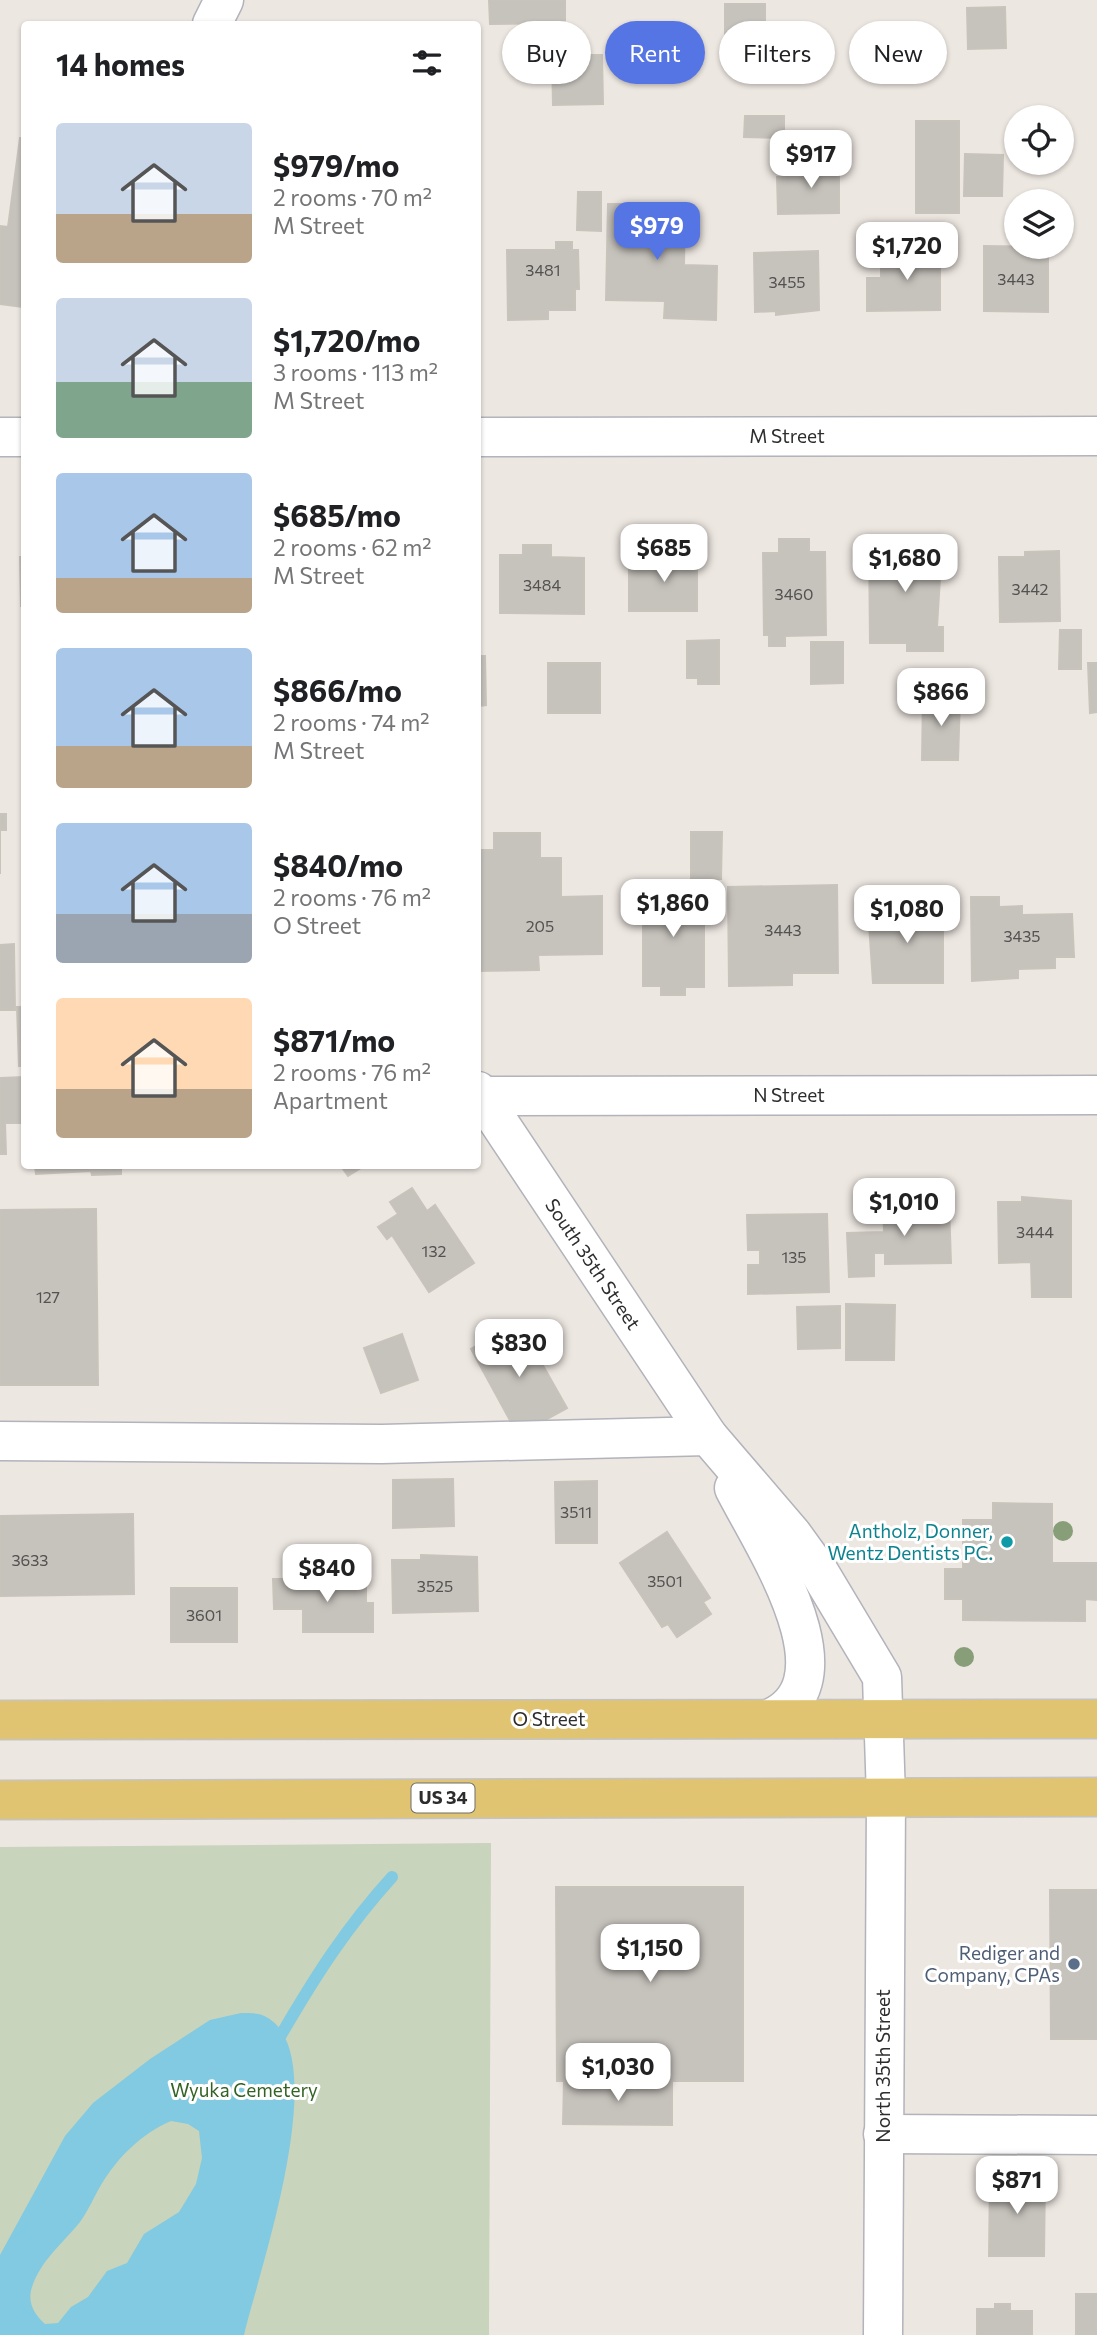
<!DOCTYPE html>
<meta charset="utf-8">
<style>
body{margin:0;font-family:Commissioner,sans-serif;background:#f6f6f6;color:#202124;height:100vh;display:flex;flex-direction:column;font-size:26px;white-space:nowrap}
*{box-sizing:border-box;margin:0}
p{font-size:23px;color:#757577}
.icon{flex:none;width:38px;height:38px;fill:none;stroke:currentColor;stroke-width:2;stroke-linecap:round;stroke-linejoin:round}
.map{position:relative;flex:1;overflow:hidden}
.details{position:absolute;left:21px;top:21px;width:460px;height:1148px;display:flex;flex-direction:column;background:#fff;border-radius:7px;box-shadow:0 2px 5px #0004}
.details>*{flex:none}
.banner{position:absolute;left:502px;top:21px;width:488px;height:63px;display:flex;gap:14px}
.controls{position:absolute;left:1004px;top:105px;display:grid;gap:14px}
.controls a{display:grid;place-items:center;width:70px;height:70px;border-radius:50%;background:#fff;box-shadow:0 2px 5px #0004;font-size:35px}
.price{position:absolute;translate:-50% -60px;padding:0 16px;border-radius:14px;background:#fff;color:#222;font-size:23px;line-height:46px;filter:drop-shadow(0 2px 4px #0008)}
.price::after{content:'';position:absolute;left:50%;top:42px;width:21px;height:16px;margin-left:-10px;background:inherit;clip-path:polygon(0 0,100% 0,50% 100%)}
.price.selected{background:#5675e5;color:#fff}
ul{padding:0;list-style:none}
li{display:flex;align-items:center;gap:21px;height:175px;padding:0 35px}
li span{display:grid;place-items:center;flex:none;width:196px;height:140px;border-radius:7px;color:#555}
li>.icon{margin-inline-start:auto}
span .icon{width:84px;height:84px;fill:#fffc;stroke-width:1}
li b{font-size:30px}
h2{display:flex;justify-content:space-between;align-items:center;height:84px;padding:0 35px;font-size:30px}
.chip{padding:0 24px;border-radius:32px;background:#fff;box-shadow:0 2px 5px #0004;font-size:24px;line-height:63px}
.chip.selected{background:#5675e5;color:#fff}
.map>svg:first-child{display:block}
.cemetery{fill:#c8d4bb}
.water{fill:#82cae1;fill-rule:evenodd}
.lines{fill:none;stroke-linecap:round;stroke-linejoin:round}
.stream{stroke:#82cae1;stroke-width:12}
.building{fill:#c6c2bc;stroke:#c8c3bb;stroke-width:2}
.minor-casing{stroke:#b2b3bb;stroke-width:41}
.major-casing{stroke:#c4c4c4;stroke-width:41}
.minor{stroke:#fff;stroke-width:38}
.major{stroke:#e0c472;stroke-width:38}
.tree{fill:#879e79}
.culture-dot{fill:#0f9aa8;stroke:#fff;stroke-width:2.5}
.service-dot{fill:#5c6f8a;stroke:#fff;stroke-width:2.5}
.labels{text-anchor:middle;stroke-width:6;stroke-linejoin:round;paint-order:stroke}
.number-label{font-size:16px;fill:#535251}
.shield{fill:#fff;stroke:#6c6c6c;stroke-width:2}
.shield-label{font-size:18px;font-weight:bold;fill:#2d2d2d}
.street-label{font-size:19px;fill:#2d2d2d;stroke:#fff}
.culture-label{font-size:19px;fill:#0d838f;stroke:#fff;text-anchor:end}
.service-label{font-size:19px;fill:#4e5e75;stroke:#fff;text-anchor:end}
.park-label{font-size:19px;fill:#336324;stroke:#fff}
</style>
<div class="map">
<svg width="1097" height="2335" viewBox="0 0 1097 2335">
<rect width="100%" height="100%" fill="#ede7e1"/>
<polygon class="cemetery" points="491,1843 489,2335 0,2335 0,1847"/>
<path class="water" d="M241 2013C248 2013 257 2013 262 2015 339 2046 257 2277 244 2335H0V2255L65 2136 93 2103 150 2059 210 2020ZM171 2121 188 2124 199 2131 202 2158 196 2184 179 2212 144 2234 127 2263 107 2271 88 2297 71 2307 58 2323 45 2324C34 2314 27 2302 32 2287 41 2260 63 2243 80 2222 88 2211 94 2197 101 2185 118 2157 141 2134 171 2121Z"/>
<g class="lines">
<path class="stream" d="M281 2035C316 1975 346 1928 392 1877"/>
</g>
<g class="building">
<polygon points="489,0 565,0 565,23 490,24"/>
<polygon points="725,4 765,4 765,44 725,43"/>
<polygon points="1005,7 1006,48 968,49 967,8"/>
<polygon points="552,55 602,55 603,104 553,105"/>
<polygon points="745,116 784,116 784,138 744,137"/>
<rect x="916" y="121" width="43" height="92"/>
<polygon points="20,138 24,138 24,307 0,304 0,226 8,227"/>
<polygon points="965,154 1003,155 1002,196 964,196"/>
<polygon points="839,162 839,213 778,214 777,177 805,176 804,163"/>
<polygon points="578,192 601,192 601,231 577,230"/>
<polygon points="608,204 685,204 684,265 717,266 716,320 664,318 665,301 606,300"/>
<polygon points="556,242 572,242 572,250 578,250 579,289 575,289 575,310 548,310 548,319 508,320 507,250 556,250"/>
<polygon points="912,243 931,243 931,253 940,253 940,310 867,311 867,278 881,278 881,253 912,253"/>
<polygon points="984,246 1048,247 1048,312 984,311"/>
<polygon points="818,251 819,310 776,315 776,311 755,312 754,253"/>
<polygon points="779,539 809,539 809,552 825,552 826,635 785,636 785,646 769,646 769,635 764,635 763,553 779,553"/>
<polygon points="869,539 936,539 936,578 940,578 937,627 943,627 943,651 907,651 907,643 870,643"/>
<polygon points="523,545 551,545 551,557 584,558 584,614 500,613 500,555 523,555"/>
<polygon points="1059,551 1060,621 1000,622 999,557 1025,557 1025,552"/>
<polygon points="675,553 697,553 697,611 629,611 629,558 675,558"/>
<polygon points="20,557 24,557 24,606 21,606"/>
<polygon points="1060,630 1081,630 1081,669 1059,669"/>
<polygon points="719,640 719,684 698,684 698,678 687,678 687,641"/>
<polygon points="811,642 843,642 843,683 811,684"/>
<polygon points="478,656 485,656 486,705 478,706"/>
<rect x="548" y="663" width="52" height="50"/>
<polygon points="1088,663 1097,663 1097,712 1090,713"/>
<polygon points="923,695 960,697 958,760 922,760"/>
<polygon points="0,814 6,814 6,830 0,830 0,874"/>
<polygon points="691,832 722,832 721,879 691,879"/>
<polygon points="494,833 540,833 540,858 561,858 561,897 602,896 602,954 538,955 539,970 478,971 478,850 494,850"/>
<polygon points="643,884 672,884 672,891 700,891 700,908 704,908 704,987 685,987 685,995 661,995 661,986 643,986"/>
<polygon points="837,885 838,973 792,973 792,985 729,986 728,887"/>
<polygon points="971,897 999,897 999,907 1022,906 1022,915 1072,914 1074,957 1055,957 1055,968 1018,969 1018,978 972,981"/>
<polygon points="943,908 943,983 873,983 868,909"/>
<polygon points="14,944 15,1010 0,1010 0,945"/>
<polygon points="17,1007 24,1007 24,1066 19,1066"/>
<polygon points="24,1077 24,1123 5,1123 6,1154 0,1154 0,1078"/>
<polygon points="35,1166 121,1166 121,1174 92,1175 91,1171 36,1174"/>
<polygon points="341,1166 364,1166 348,1176"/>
<polygon points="412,1188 427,1211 435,1205 474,1263 429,1292 392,1235 387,1239 378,1227 398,1214 390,1202"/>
<polygon points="929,1197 929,1205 949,1204 951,1263 885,1264 885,1253 874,1253 874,1276 849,1277 847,1233 884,1232 883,1205 907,1204 907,1198"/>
<polygon points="1022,1197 1071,1201 1071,1297 1032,1297 1031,1262 999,1263 998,1202 1022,1202"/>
<polygon points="96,1209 98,1385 0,1385 0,1210"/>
<polygon points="827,1214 829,1292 748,1294 748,1265 760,1265 760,1250 748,1250 747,1215"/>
<polygon points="846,1304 895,1305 894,1360 846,1360"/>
<polygon points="840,1306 840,1348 798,1349 797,1307"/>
<polygon points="519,1323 567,1408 518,1435 471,1349"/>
<polygon points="402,1334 418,1380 381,1393 364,1348"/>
<polygon points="453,1479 454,1526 393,1528 393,1480"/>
<polygon points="597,1481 597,1543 556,1543 555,1482"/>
<polygon points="993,1503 1052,1504 1052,1563 1097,1563 1097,1600 1085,1599 1085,1621 963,1620 963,1599 945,1599 945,1569 963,1569 963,1520 993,1520"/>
<polygon points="133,1514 134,1594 0,1596 0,1516"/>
<polygon points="667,1532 710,1598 703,1602 711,1614 677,1637 668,1624 662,1627 620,1563"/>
<polygon points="421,1555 477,1557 478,1611 393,1613 392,1560 421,1560"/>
<polygon points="273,1579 366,1579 366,1603 373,1603 373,1632 303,1632 303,1609 274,1609"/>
<rect x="171" y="1588" width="66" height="54"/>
<polygon points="556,1887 743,1887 743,2081 557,2081"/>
<polygon points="1050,1890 1097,1890 1097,2039 1051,2039"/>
<polygon points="564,2081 672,2081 672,2125 563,2124"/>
<polygon points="990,2177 1045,2177 1044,2256 989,2256"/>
<rect x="1076" y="2294" width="21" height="41"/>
<polygon points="995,2304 1010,2304 1010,2311 1032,2311 1032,2335 977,2335 977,2309 995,2309"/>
</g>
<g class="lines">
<defs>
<g id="minor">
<polyline points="212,24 224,0"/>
<polyline points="0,437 24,437"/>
<polyline points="478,437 1097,436"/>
<polyline points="478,1091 708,1436 792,1534 818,1570 882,1677 886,1797 883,2335"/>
<polyline points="481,1096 1097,1095"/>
<polyline points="0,1441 382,1444 708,1436"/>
<path d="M734 1488C761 1542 855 1680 771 1718"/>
<polyline points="883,2134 1097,2135"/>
</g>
<g id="major">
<polyline points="0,1720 1097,1719"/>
<polyline points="0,1800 1097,1797"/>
</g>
</defs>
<use href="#minor" class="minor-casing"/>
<use href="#major" class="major-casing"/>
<use href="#minor" class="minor"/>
<use href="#major" class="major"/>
</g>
<g class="tree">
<circle cx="1063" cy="1531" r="10"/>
<circle cx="964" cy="1657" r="10"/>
</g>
<circle class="culture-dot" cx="1007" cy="1542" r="7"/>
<circle class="service-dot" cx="1074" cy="1964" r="7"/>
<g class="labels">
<g class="number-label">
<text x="543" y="276">3481</text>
<text x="1016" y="285">3443</text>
<text x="787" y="288">3455</text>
<text x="542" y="591">3484</text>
<text x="1030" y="595">3442</text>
<text x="794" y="600">3460</text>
<text x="540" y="932">205</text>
<text x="783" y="936">3443</text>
<text x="1022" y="942">3435</text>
<text x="1035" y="1238">3444</text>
<text x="434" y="1257">132</text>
<text x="794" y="1263">135</text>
<text x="48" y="1303">127</text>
<text x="576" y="1518">3511</text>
<text x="30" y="1566">3633</text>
<text x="665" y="1587">3501</text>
<text x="435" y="1592">3525</text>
<text x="204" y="1621">3601</text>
</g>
<rect class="shield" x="411.5" y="1783.5" width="63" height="29" rx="5"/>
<g class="shield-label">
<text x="443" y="1804">US 34</text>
</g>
<g class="street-label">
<text x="787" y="443">M Street</text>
<text x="789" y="1102">N Street</text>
<text transform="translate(593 1264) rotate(56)" y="7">South 35th Street</text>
<text x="549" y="1726">O Street</text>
<text transform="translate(883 2066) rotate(-90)" y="7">North 35th Street</text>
</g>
<g class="culture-label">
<text x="993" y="1538">Antholz, Donner,<tspan x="993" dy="22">Wentz Dentists PC.</tspan></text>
</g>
<g class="service-label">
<text x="1060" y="1960">Rediger and<tspan x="1060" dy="22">Company, CPAs</tspan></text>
</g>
<g class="park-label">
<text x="244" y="2097">Wyuka Cemetery</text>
</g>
</g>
</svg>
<div class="controls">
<a><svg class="icon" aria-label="locate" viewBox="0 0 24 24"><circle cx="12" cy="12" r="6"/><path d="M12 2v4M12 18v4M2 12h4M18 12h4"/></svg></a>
<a><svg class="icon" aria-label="layers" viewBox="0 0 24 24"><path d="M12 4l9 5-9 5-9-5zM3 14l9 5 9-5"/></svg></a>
</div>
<b class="price" style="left:811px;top:190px">$917</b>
<b class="price selected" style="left:657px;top:262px">$979</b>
<b class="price" style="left:907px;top:282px">$1,720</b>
<b class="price" style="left:664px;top:584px">$685</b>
<b class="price" style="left:905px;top:594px">$1,680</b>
<b class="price" style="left:941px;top:728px">$866</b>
<b class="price" style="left:673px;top:939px">$1,860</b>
<b class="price" style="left:907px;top:945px">$1,080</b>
<b class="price" style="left:904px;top:1238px">$1,010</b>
<b class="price" style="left:519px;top:1379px">$830</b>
<b class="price" style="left:327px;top:1604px">$840</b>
<b class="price" style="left:650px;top:1984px">$1,150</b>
<b class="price" style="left:618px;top:2103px">$1,030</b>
<b class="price" style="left:1017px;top:2216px">$871</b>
<div class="banner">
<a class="chip">Buy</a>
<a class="chip selected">Rent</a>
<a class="chip">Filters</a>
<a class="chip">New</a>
</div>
<section class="details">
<h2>14 homes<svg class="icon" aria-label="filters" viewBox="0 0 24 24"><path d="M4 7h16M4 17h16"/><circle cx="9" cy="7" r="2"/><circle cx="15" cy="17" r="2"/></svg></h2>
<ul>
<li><span style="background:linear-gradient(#c9d6e8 65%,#b9a48a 0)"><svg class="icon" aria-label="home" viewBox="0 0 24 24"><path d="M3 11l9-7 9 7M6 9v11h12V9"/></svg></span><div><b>$979/mo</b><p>2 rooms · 70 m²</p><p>M Street</p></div></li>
<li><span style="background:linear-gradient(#c9d6e8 60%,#7fa58c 0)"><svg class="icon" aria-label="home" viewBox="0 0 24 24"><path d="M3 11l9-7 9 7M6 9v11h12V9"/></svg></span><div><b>$1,720/mo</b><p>3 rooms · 113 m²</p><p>M Street</p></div></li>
<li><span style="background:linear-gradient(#a9c7e8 75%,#b9a48a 0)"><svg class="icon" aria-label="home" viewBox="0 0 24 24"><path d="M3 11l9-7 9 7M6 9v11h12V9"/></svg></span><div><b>$685/mo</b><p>2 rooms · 62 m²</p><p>M Street</p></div></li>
<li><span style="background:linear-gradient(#a9c7e8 70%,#b9a48a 0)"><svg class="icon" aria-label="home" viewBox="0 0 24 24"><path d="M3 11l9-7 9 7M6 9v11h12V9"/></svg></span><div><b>$866/mo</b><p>2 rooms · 74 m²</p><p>M Street</p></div></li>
<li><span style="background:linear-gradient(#a9c7e8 65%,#9aa5b1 0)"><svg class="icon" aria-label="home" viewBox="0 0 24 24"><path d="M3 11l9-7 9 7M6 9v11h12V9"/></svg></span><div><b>$840/mo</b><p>2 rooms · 76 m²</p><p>O Street</p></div></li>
<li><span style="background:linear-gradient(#ffd9b3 65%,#b9a48a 0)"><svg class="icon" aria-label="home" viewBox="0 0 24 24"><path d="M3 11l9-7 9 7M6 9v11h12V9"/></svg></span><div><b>$871/mo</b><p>2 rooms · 76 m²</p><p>Apartment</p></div></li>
</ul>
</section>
</div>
